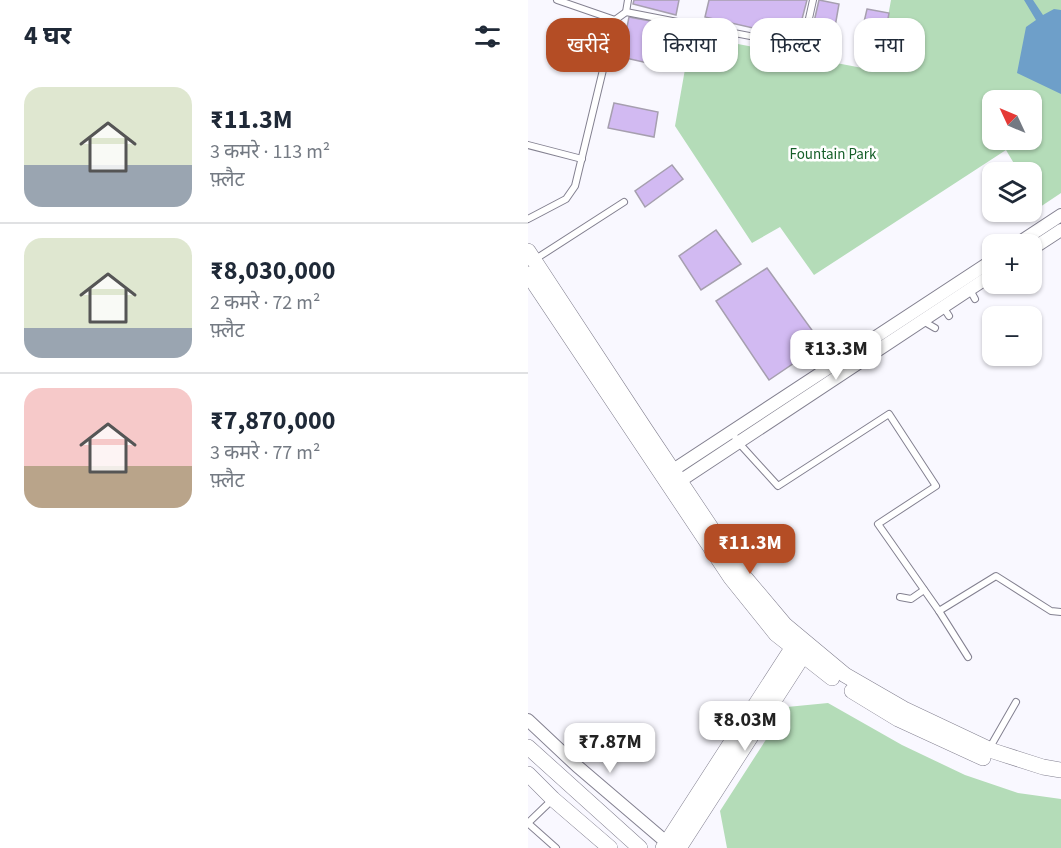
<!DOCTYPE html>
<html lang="hi">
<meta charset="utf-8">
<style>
body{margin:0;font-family:"Source Sans 3","Noto Sans Devanagari",sans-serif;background:#f2f2f3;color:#1f2937;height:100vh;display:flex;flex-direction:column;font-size:22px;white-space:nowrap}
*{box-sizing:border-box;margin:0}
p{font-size:20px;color:#747a83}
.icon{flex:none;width:33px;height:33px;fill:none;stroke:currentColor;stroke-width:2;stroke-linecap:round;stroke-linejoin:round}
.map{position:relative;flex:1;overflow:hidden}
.details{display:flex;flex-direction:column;background:#fff;width:528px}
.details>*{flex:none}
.hud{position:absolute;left:18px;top:18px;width:424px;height:54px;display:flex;gap:12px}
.needle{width:39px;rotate:314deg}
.controls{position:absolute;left:454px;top:90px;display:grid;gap:12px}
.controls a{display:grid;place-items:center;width:60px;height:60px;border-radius:12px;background:#fff;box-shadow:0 2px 4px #0004;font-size:30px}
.price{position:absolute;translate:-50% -51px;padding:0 14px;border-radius:12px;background:#fff;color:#222;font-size:20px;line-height:39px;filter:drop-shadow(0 2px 3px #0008)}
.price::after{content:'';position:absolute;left:50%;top:36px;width:18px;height:14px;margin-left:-9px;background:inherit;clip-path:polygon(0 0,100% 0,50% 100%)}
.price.active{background:#b44d25;color:#fff}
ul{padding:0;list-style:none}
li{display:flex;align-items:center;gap:18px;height:150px;padding:0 24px}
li+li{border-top:2px solid #e0e1e3}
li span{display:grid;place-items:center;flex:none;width:168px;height:120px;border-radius:18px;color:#555}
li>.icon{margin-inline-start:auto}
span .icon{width:72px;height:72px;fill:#fffc;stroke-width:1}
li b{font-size:26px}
h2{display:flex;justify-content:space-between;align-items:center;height:72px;padding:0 24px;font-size:26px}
.chip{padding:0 21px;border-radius:18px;background:#fff;box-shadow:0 2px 4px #0004;font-size:21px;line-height:54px}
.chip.active{background:#b44d25;color:#fff}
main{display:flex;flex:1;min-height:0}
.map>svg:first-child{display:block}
.green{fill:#b4dcb8;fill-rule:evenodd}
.water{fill:#6e9fc9}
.building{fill:#d2baf2;stroke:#a69faf;stroke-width:1.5}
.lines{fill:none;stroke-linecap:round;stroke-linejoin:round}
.service-casing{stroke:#838090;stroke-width:8}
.minor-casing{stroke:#838090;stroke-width:14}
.tertiary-casing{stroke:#838090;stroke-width:16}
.service{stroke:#fff;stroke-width:6}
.minor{stroke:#fff;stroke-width:12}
.tertiary{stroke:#fff;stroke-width:15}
.labels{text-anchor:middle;stroke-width:5;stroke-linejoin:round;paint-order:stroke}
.park-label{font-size:15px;fill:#155e28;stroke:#fff}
</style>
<main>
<section class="details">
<h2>4 घर<svg class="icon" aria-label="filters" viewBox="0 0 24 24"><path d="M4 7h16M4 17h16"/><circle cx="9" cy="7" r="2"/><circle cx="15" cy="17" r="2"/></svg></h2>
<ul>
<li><span style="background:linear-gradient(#dfe7d0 65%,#9aa5b1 0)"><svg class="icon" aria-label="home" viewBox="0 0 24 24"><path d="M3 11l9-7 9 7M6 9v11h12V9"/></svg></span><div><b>₹11.3M</b><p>3 कमरे · 113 m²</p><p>फ़्लैट</p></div></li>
<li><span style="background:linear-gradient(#dfe7d0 75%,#9aa5b1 0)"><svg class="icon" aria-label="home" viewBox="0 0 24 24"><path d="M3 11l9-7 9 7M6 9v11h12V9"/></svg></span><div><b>₹8,030,000</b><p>2 कमरे · 72 m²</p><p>फ़्लैट</p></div></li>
<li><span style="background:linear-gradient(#f6c9c9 65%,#b9a48a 0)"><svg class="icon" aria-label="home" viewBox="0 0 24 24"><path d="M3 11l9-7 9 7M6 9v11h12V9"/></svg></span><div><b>₹7,870,000</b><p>3 कमरे · 77 m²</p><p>फ़्लैट</p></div></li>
</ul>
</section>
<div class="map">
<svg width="533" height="848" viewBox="0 0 533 848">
<rect width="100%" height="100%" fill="#f9f8ff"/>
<g class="green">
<path d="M363 0H533V193L512 207 504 194V172H491L478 150 286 275 252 227 224 243 147 126 163 35 350 71ZM465 100H504V140H465Z"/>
<polygon points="300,703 374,745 437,775 490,793 533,799 533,848 199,848 192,811 259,707"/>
</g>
<polygon class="water" points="496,0 505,0 515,15 526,9 533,10 533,94 489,73 498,27 508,20"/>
<g class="building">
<polygon points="106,0 151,0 148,15 105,4"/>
<polygon points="181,0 279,0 269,38 177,17"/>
<polygon points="291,0 311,4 304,44 282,39"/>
<polygon points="339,9 361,13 354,53 330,48"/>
<polygon points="101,17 149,26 138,67 93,57"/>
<polygon points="86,103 130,112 126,137 80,128"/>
<polygon points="144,165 155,179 117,207 107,191"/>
<polygon points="188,230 213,264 173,290 151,256"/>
<polygon points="239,268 294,344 241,380 188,301"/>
</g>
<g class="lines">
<defs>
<g id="service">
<polyline points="29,0 87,20"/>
<polyline points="98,12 299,51"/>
<polyline points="275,46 285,0"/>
<polyline points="0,145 54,159"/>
<polyline points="0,219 38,199 47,186 87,20 98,12 100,0"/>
<polyline points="6,260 96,202"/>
<polyline points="442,290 447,299"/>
<polyline points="415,307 421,316"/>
<polyline points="395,321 407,328"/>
<polyline points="204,432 210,442 250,486 361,414 408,486 350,524 411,611 468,576 523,611 533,612"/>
<polyline points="372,597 383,599 396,590"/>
<polyline points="411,611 440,657"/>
<polyline points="461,749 488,702"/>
<polyline points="0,823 25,799"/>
<polyline points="1,824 28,848"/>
</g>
<g id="minor">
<polyline points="489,244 533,215"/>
<polyline points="504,249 533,230"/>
<polyline points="139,474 465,260"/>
<polyline points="146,485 465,274"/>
<polyline points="0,720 49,766 144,847"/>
</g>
<g id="tertiary">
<polyline points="0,251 117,429 214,574 257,625 317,675 376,709 465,751 515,767 533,770"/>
<polyline points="0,274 203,578 248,634 304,678"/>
<polyline points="324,691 370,719 455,758"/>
<polyline points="0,747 112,848"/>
<polyline points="0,774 25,799 82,848"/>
<polyline points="135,848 270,639"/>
<polyline points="151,848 280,648"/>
</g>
</defs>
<use href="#service" class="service-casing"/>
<use href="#minor" class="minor-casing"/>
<use href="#tertiary" class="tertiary-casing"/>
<use href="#service" class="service"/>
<use href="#minor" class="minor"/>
<use href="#tertiary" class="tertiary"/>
</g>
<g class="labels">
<g class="park-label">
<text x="305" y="159">Fountain Park</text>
</g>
</g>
</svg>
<div class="controls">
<a><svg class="needle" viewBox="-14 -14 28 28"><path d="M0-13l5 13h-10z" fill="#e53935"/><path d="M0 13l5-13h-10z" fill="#747a83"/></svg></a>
<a><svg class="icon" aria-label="layers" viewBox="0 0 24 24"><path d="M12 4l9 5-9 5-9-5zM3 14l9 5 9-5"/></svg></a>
<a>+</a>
<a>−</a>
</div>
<b class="price" style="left:308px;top:381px">₹13.3M</b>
<b class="price active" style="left:222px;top:575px">₹11.3M</b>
<b class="price" style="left:217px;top:752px">₹8.03M</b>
<b class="price" style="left:82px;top:774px">₹7.87M</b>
<div class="hud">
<a class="chip active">खरीदें</a>
<a class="chip">किराया</a>
<a class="chip">फ़िल्टर</a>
<a class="chip">नया</a>
</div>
</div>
</main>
